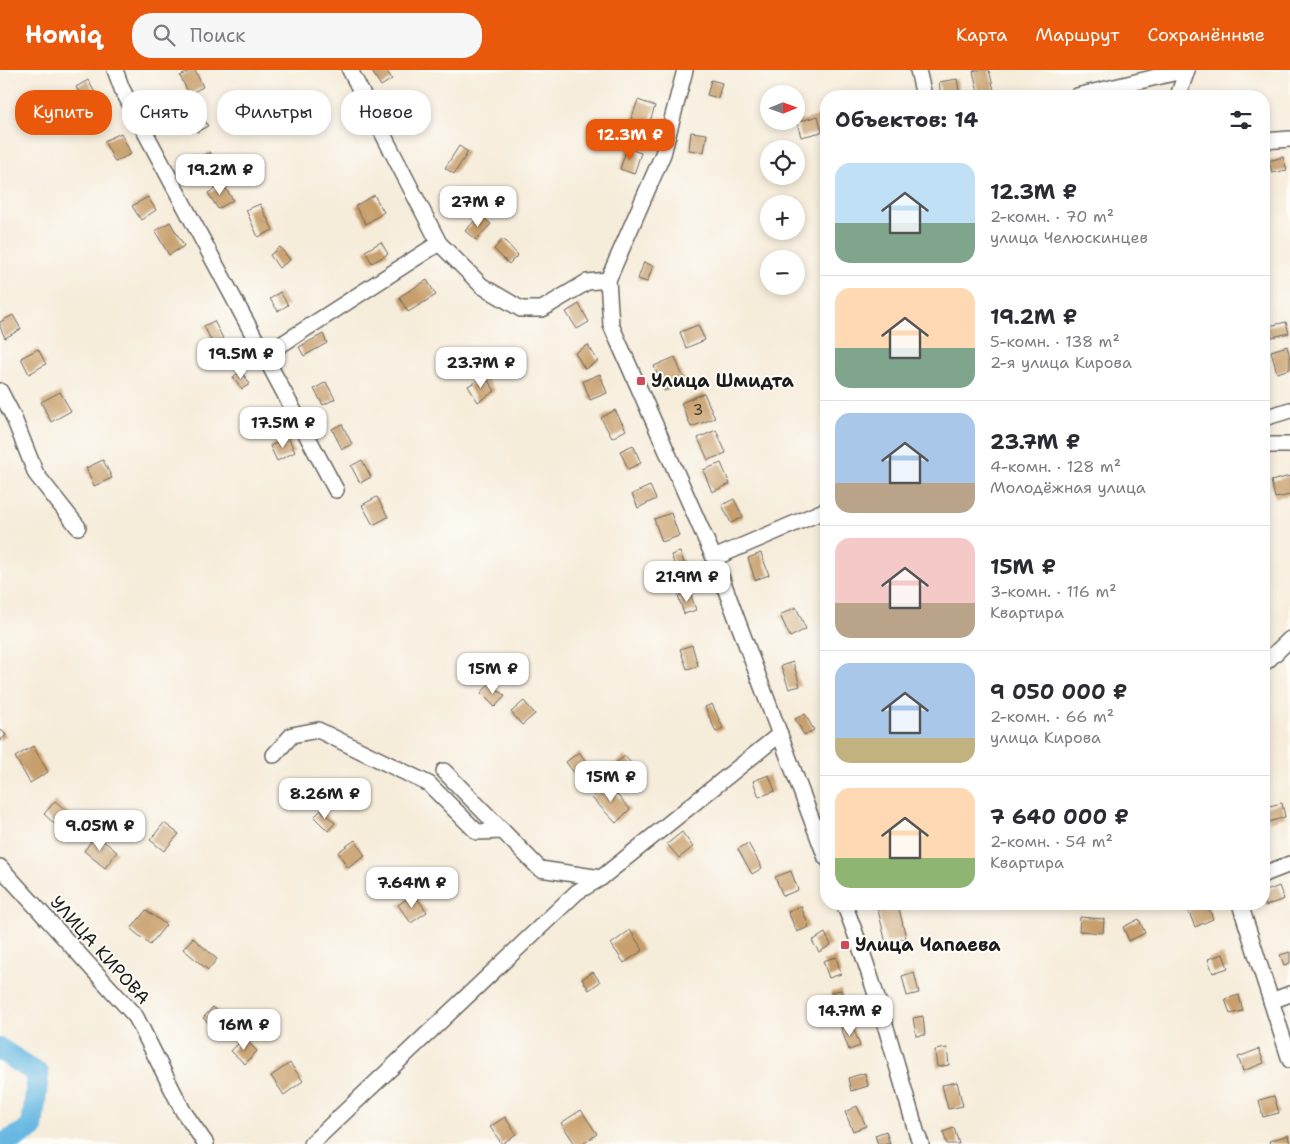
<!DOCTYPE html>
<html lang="ru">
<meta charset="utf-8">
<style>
body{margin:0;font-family:"Shantell Sans",sans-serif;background:#f7f7f7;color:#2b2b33;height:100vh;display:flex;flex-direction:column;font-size:19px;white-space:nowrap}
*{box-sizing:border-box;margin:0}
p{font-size:16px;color:#7c7c81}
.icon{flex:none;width:28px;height:28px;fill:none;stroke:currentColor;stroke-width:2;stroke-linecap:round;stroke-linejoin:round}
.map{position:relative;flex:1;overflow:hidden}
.sheet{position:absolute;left:820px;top:20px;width:450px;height:820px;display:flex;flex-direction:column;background:#fff;border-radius:20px;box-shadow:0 2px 8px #0003}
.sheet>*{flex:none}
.banner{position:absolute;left:15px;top:20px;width:475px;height:45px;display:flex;gap:10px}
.needle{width:32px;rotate:89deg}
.buttons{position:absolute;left:760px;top:15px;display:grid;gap:10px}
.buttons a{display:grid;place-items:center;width:45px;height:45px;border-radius:50%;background:#fff;box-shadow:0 2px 8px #0003;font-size:25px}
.price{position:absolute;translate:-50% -42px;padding:0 11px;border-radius:10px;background:#fff;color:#222;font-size:16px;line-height:32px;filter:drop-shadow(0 1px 2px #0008)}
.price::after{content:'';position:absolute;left:50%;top:30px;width:15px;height:11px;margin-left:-8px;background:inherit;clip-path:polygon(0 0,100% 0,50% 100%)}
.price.active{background:#ea580c;color:#fff}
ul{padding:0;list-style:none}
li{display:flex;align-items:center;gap:15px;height:125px;padding:0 15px}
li+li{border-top:1px solid #e1e1e2}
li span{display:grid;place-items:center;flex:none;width:140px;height:100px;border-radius:15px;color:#555}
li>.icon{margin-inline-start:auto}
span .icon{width:60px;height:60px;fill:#fffc;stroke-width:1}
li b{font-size:21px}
h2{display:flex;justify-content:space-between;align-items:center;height:60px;padding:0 15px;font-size:21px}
.pill{padding:0 18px;border-radius:20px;background:#fff;box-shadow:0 2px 8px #0003;font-size:18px;line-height:45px}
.pill.active{background:#ea580c;color:#fff}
header{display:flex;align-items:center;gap:30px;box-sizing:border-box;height:70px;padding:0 25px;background:#ea580c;color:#fff}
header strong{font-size:24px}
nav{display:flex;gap:28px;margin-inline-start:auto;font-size:18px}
.search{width:350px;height:45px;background:#f7f7f7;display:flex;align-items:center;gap:12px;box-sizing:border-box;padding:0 18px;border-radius:20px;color:#7c7c81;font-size:19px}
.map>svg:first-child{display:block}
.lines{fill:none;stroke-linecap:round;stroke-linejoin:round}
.river{stroke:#66b8e2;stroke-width:22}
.building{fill:#c89f6c}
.minor-casing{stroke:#68655e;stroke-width:18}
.minor{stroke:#fff;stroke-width:15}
.poi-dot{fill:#d1495b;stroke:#fdfcf7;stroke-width:2}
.labels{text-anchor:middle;stroke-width:4;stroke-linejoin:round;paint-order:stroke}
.number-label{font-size:15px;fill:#473d30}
.poi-label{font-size:18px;font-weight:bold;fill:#1c1c1c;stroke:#fdfcf7;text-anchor:start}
.street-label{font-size:18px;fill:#1c1c1c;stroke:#fdfcf7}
</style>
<header>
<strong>Homiq</strong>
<div class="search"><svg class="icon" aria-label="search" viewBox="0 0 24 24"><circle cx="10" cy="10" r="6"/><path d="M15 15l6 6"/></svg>Поиск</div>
<nav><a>Карта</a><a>Маршрут</a><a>Сохранённые</a></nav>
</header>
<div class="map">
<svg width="1290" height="1074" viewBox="0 0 1290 1074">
<rect width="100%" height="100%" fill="#fdfcf7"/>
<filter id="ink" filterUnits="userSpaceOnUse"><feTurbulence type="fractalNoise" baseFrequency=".02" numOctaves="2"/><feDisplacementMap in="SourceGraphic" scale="10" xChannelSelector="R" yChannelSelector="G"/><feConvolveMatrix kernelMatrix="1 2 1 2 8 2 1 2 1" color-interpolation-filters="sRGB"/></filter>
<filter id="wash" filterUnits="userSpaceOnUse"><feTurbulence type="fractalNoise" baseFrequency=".0096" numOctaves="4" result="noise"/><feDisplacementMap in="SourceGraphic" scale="20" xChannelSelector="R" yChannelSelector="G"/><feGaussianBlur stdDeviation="1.12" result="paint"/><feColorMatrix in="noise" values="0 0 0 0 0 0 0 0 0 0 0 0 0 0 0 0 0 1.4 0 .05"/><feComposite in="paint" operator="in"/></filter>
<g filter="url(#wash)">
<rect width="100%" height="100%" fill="#f6ecda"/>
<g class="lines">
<polyline class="river" points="0,979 38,1004 32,1058 3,1074"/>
</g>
<g id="blocks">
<g class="building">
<polygon points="192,0 195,0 203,17 189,24 180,6"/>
<polygon points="371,0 386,0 392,9 381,16"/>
<polygon points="977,0 989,0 994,20 978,23 973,1"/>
<polygon points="957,9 960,26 941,26 939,12"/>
<polygon points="88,10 104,39 92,46 76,17"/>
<polygon points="711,10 722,13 718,28 707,25"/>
<polygon points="638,30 655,36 646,64 628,58"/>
<polygon points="407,32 419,41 410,53 398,45"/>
<polygon points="818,46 822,62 801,67 797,52"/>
<polygon points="203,47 208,56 197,62 192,53"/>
<polygon points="691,62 707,64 704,82 689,80"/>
<polygon points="121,63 131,84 115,92 104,71"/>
<polygon points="459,76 468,82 454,104 445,98"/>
<polygon points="627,78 641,83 634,104 620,99"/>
<polygon points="210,82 218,97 202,106 194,91"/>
<polygon points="1283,87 1287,100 1272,103 1269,91"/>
<polygon points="223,114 233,130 218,139 208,123"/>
<polygon points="374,125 384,142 366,154 355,136"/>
<polygon points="148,127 156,140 141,150 132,136"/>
<polygon points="260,134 273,160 258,167 246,140"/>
<polygon points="480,145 491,154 476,170 465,161"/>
<polygon points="170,152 184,176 169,185 155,161"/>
<polygon points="503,169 518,185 509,194 494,179"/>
<polygon points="381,172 388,184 372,193 365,181"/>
<polygon points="280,177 290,190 279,198 270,185"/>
<polygon points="644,192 653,196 647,212 638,209"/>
<polygon points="427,210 436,225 408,242 399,227"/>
<polygon points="280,222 288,235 278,241 270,229"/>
<polygon points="579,234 589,252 577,259 566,242"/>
<polygon points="13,245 21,259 5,268 0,257 0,252"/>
<polygon points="214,251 225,272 215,278 204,256"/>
<polygon points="1286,252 1289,263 1268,268 1265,257"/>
<polygon points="698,255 705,270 686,278 680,262"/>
<polygon points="323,264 327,273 304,286 299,277"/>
<polygon points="588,275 598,291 585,299 575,283"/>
<polygon points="1287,276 1290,287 1290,299 1277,303 1271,281"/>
<polygon points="38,279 46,294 29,304 21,288"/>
<polygon points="675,287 685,312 664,321 654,296"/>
<polygon points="241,301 250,314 242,319 233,307"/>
<polygon points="600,304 607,323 590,330 583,311"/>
<polygon points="485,306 495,321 478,332 468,316"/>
<polygon points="326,312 335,329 323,335 314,319"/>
<polygon points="60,322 71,341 51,352 41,332"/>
<polygon points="704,323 715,348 691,357 681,333"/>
<polygon points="615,340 626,360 612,368 601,348"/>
<polygon points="264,345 272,356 259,364 252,353"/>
<polygon points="342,354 352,374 342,379 332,359"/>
<polygon points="716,360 726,383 708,390 698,368"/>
<polygon points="288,367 295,382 277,391 270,376"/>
<polygon points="633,375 641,393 628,399 620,381"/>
<polygon points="103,390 112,408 94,416 86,398"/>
<polygon points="362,390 371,407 360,413 351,396"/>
<polygon points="721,393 730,414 712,422 703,400"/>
<polygon points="1290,406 1290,425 1275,428 1271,411"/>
<polygon points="650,416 656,429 638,438 632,424"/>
<polygon points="377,427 388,447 373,455 362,435"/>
<polygon points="734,429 743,447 731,453 722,435"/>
<polygon points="671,443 679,466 662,472 654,449"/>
<polygon points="680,482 687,501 678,504 671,485"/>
<polygon points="761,483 769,505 755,510 748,488"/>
<polygon points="690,522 696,540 684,544 678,526"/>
<polygon points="796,537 806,559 790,567 780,545"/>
<polygon points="692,575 698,596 687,599 680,579"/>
<polygon points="793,592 800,616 789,619 781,596"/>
<polygon points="490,613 505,626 495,637 481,623"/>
<polygon points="524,631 535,644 522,655 511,642"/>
<polygon points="712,634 723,658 716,662 705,637"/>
<polygon points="805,644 814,660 804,665 795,649"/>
<polygon points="0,659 6,665 0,671"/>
<polygon points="33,676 48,702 30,713 15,687"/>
<polygon points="579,682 590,697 577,707 566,692"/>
<polygon points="625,686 634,697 620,707 612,696"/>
<polygon points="826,687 826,700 822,688"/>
<polygon points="769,705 775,721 759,727 753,711"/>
<polygon points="607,714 630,739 616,753 592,728"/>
<polygon points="55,731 70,744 58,757 44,744"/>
<polygon points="1282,733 1285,747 1269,752 1265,737"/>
<polygon points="321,740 335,753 328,761 314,747"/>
<polygon points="164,753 179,764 164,781 150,770"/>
<polygon points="682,762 693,777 679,788 667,774"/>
<polygon points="96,765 117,782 105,798 84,781"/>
<polygon points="355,770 365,786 348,798 338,782"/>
<polygon points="748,773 762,798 752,804 738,779"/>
<polygon points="791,801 798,820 783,826 775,807"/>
<polygon points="1279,816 1284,829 1265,836 1264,822"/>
<polygon points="414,824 427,842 411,853 398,835"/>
<polygon points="888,834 898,834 906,868 886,873 877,836"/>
<polygon points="1203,834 1207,834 1213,849 1195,857 1188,840"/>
<polygon points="801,836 809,857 797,862 788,842"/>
<polygon points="146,840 166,855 150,875 131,859"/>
<polygon points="1080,847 1104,849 1103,863 1079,861"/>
<polygon points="1139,849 1145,863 1129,871 1123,857"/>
<polygon points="630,860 643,880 624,893 611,874"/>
<polygon points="825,863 831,875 819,882 812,871"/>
<polygon points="193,868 217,889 208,900 183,879"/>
<polygon points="1290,882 1290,893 1284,895 1280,885"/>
<polygon points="1223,884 1228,898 1213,903 1208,889"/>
<polygon points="836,887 841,904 829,908 823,891"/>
<polygon points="593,902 600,912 589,920 582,909"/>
<polygon points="914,902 919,923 907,926 902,906"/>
<polygon points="841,920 846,940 835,942 831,922"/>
<polygon points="1239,925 1243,941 1230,944 1225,929"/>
<polygon points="213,937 230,952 220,963 203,948"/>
<polygon points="923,946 925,965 916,966 913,948"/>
<polygon points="852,954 860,976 849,980 841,958"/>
<polygon points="244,968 257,981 245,994 231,981"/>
<polygon points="947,978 949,995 937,997 935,980"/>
<polygon points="1259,979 1264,993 1243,1001 1238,987"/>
<polygon points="290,993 303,1011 284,1025 271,1006"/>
<polygon points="865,1003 868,1016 851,1021 848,1008"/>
<polygon points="957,1012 963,1036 948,1039 942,1015"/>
<polygon points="1274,1026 1279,1043 1263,1047 1259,1030"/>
<polygon points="857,1036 866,1056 853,1061 845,1042"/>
<polygon points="581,1040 597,1064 583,1074 575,1074 561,1053"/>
<polygon points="505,1047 516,1064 502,1074 490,1057"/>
<polygon points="954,1058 959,1074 947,1074 943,1062"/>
<polygon points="886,1061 890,1074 878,1074 875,1065"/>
<polygon points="1288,1065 1290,1074 1270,1074 1269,1071"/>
</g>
</g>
</g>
<g filter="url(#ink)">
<use href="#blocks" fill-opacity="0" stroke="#68655e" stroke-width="1"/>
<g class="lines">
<defs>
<g id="minor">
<polyline points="115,0 122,19 336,420"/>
<polyline points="350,0 439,173 482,216 521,239 542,239 587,212 608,210"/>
<polyline points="685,0 663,84 608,210 611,255 714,488 826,788"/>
<polyline points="918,0 924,26"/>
<polyline points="1077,26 1186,0"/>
<polyline points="1178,26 1187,0"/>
<polyline points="1264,71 1290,69"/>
<polyline points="265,285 439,173"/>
<polyline points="0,321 13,346 36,404 78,457"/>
<polyline points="1264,348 1290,340"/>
<polyline points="1264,375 1290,375"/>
<polyline points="714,488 826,440"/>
<polyline points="1264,592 1267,591 1290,569"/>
<polyline points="274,685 292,665 318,660 429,714 477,762 503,761"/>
<polyline points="444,701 540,799 601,808"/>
<polyline points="0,797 136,947 183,1041 206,1074"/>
<polyline points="1264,804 1290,794"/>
<path d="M844 834C874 908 894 987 917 1064L921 1074"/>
<polyline points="1240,834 1290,990"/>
<polyline points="1271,931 1290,924"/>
<polyline points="311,1074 577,822 601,808 780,664"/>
</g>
</defs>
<use href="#minor" class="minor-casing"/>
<use href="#minor" class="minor"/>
</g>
</g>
<g class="poi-dot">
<rect x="636" y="306" width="10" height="10" rx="2.5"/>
<rect x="840" y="870" width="10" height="10" rx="2.5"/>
</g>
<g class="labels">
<g class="number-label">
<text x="698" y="345">3</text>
</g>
<g class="poi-label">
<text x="651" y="317">Улица Шмидта</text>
<text x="855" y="881">Улица Чапаева</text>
</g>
<g class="street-label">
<text transform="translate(100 880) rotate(48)" y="6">УЛИЦА КИРОВА</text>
</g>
</g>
</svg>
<div class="buttons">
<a><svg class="needle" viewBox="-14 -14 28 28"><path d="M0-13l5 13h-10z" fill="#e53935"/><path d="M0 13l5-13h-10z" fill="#7c7c81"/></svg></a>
<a><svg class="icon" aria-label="locate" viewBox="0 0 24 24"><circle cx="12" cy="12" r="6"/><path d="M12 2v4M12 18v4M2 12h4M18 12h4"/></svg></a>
<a>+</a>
<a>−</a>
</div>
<b class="price active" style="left:630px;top:91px">12.3M ₽</b>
<b class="price" style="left:220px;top:126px">19.2M ₽</b>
<b class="price" style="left:478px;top:158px">27M ₽</b>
<b class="price" style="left:241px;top:310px">19.5M ₽</b>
<b class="price" style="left:481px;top:319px">23.7M ₽</b>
<b class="price" style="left:283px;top:379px">17.5M ₽</b>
<b class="price" style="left:687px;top:533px">21.9M ₽</b>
<b class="price" style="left:493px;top:625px">15M ₽</b>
<b class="price" style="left:611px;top:733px">15M ₽</b>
<b class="price" style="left:325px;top:750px">8.26M ₽</b>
<b class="price" style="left:100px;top:782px">9.05M ₽</b>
<b class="price" style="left:412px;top:839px">7.64M ₽</b>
<b class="price" style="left:850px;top:967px">14.7M ₽</b>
<b class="price" style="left:244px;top:981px">16M ₽</b>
<div class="banner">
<a class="pill active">Купить</a>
<a class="pill">Снять</a>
<a class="pill">Фильтры</a>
<a class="pill">Новое</a>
</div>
<section class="sheet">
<h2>Объектов: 14<svg class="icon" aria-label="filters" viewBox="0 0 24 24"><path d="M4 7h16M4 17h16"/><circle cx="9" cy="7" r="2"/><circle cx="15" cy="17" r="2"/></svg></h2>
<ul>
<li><span style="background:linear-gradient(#bfe0f5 60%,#7fa58c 0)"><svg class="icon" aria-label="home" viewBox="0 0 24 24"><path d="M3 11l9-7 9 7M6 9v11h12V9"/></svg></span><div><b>12.3M ₽</b><p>2-комн. · 70 m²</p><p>улица Челюскинцев</p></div></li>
<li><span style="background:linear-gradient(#ffd9b3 60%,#7fa58c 0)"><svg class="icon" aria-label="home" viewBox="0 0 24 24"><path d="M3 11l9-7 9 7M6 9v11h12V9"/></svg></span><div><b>19.2M ₽</b><p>5-комн. · 138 m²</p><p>2-я улица Кирова</p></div></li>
<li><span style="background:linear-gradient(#a9c7e8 70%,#b9a48a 0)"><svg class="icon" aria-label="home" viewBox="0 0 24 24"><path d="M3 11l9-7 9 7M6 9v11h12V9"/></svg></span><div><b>23.7M ₽</b><p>4-комн. · 128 m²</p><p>Молодёжная улица</p></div></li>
<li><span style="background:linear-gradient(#f6c9c9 65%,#b9a48a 0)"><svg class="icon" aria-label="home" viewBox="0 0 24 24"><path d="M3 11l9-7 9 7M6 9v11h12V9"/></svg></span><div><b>15M ₽</b><p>3-комн. · 116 m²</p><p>Квартира</p></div></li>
<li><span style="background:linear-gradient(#a9c7e8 75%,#c2b280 0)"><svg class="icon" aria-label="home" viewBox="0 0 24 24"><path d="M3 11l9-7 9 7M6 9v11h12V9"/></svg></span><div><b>9 050 000 ₽</b><p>2-комн. · 66 m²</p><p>улица Кирова</p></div></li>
<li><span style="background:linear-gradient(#ffd9b3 70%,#8fb573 0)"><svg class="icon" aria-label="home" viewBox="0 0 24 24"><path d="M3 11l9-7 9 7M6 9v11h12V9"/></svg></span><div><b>7 640 000 ₽</b><p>2-комн. · 54 m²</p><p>Квартира</p></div></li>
</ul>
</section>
</div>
